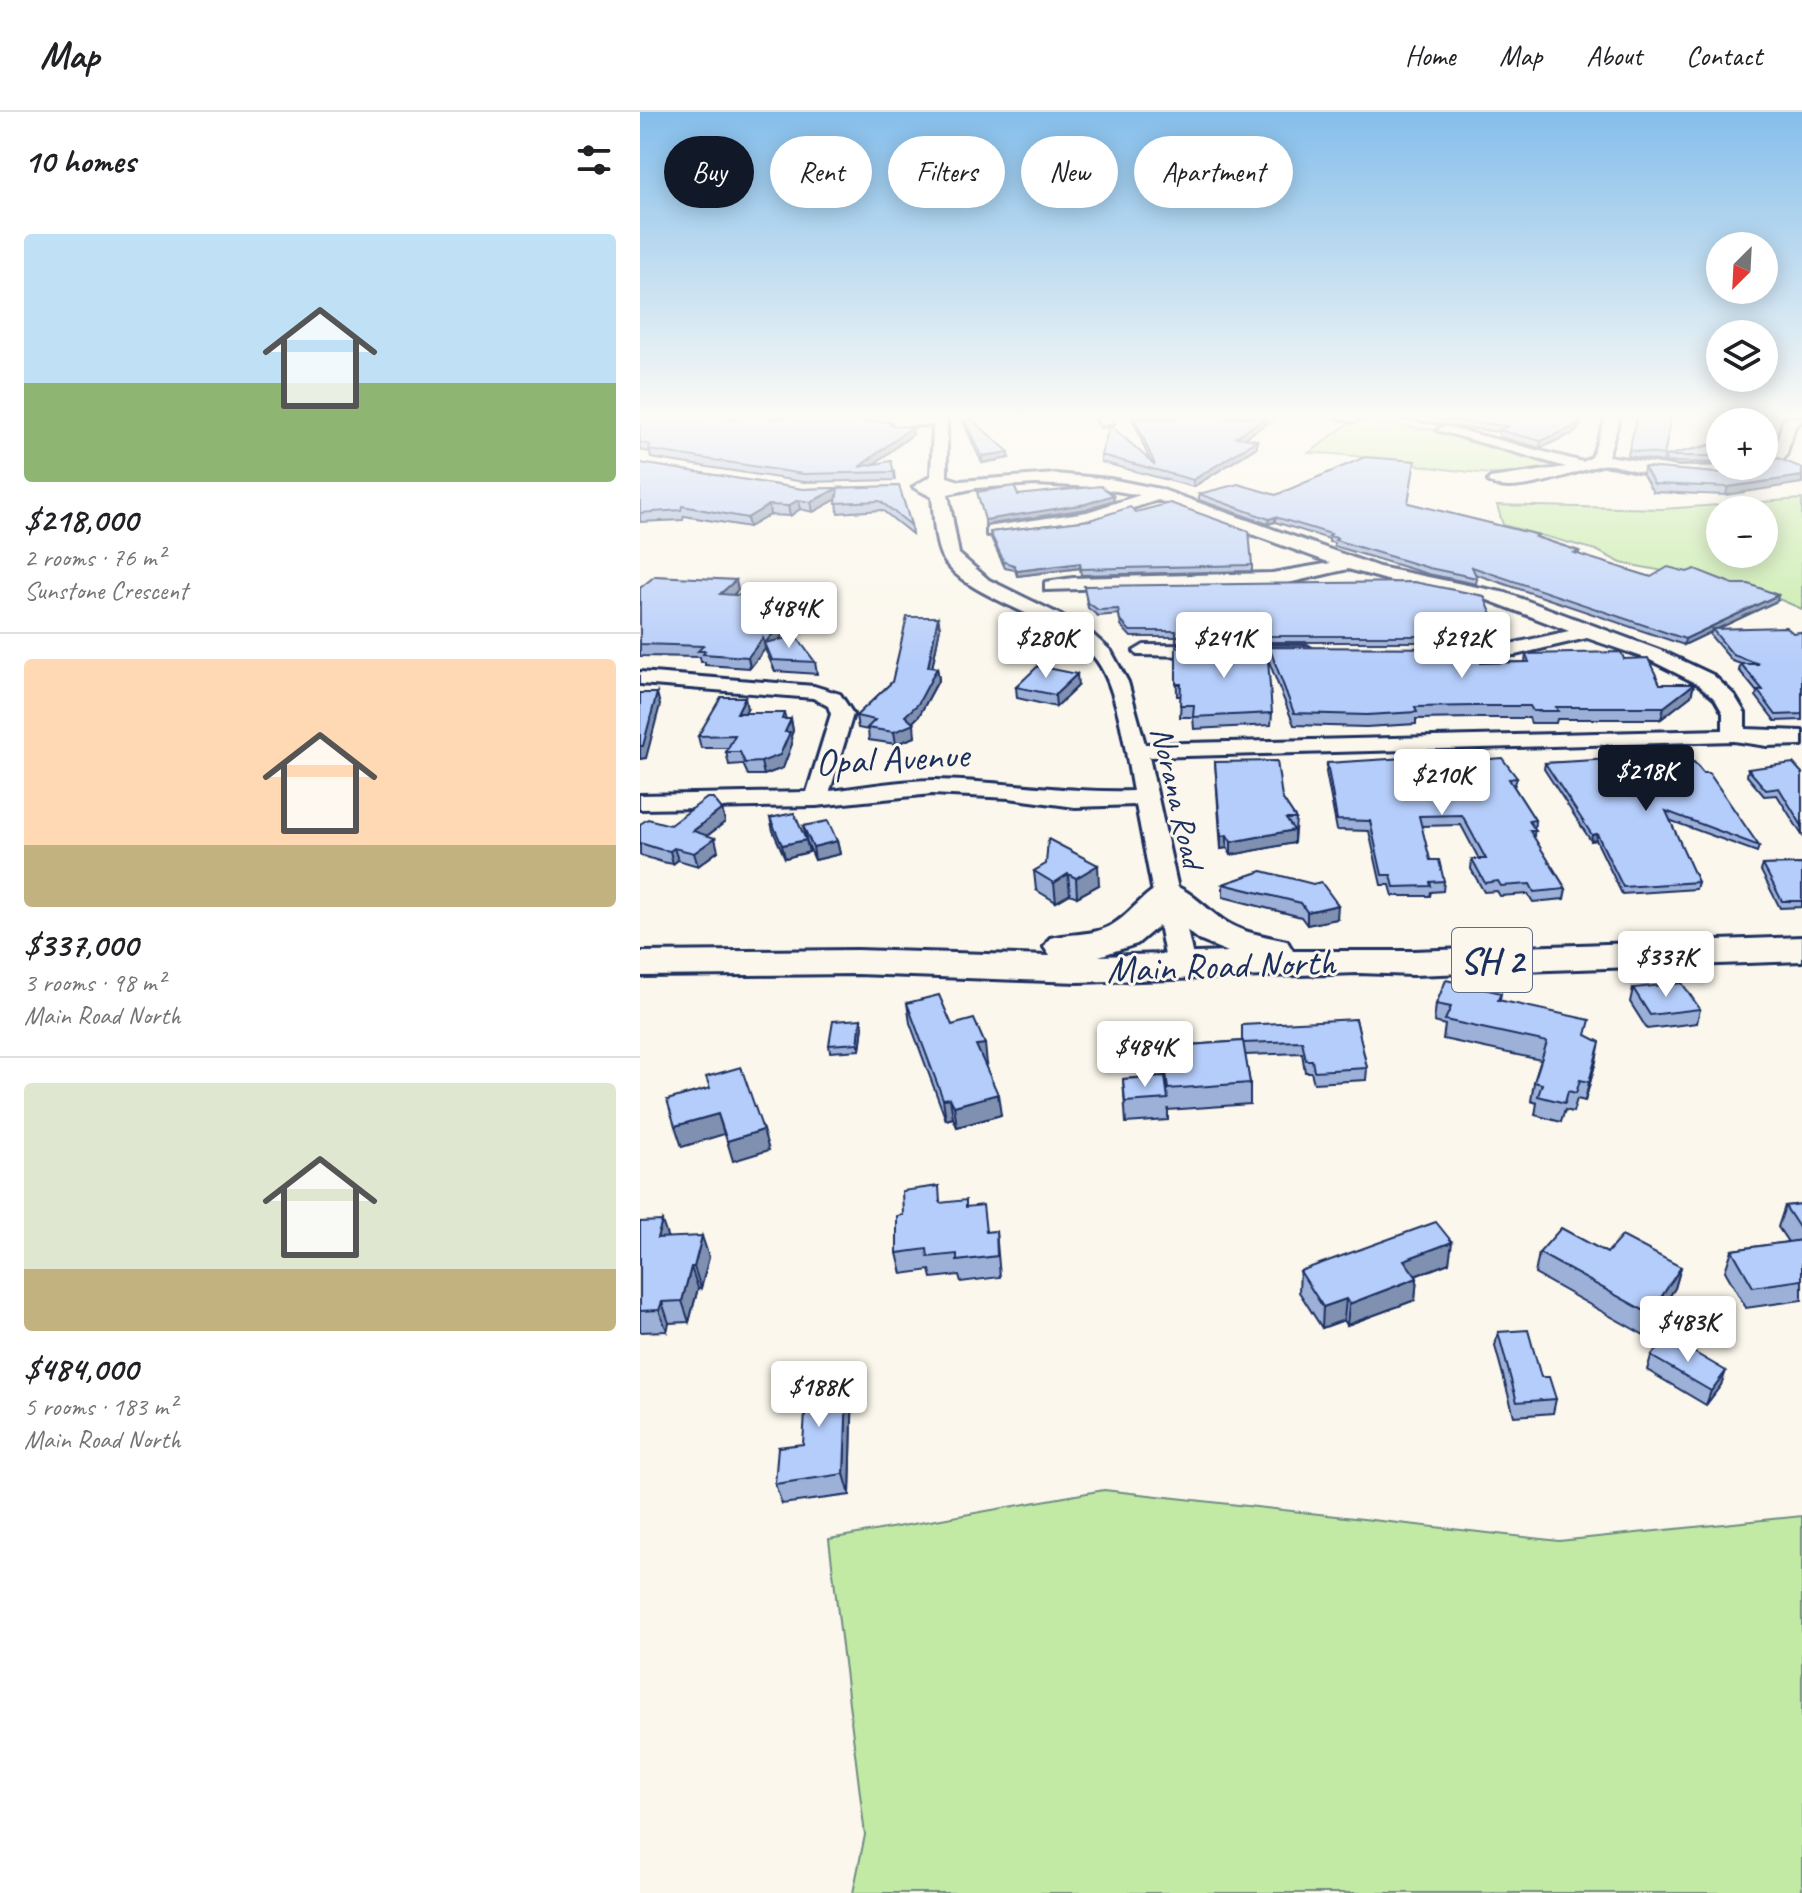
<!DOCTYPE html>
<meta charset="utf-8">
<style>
body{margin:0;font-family:Caveat,sans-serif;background:#f2f2f2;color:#202124;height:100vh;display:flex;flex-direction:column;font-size:30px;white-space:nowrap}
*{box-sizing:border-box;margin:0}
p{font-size:26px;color:#757577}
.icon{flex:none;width:44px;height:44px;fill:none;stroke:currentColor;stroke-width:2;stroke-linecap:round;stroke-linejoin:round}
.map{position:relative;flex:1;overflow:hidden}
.details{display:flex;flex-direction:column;background:#fff;width:640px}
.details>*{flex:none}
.hud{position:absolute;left:24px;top:24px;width:760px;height:72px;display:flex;gap:16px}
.needle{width:52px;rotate:204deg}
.buttons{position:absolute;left:1066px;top:120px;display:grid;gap:16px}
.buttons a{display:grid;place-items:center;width:72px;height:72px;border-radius:50%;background:#fff;box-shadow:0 4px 20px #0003;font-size:40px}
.price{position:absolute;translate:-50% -68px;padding:0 18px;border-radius:8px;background:#fff;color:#222;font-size:26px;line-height:52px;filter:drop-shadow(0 2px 4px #0008)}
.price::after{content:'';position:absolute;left:50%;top:48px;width:24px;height:18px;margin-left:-12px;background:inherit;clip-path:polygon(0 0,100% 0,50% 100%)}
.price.on{background:#111827;color:#fff}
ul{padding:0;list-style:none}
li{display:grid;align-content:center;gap:16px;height:424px;padding:0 24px}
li+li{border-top:2px solid #e0e0e0}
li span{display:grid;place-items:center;height:248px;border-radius:8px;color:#555}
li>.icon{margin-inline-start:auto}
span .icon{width:144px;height:144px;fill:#fffc;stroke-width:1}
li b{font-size:34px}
h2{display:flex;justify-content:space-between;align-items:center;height:96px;padding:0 24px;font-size:34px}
.tag{padding:0 28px;border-radius:36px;background:#fff;box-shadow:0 4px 20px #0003;font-size:28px;line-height:72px}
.tag.on{background:#111827;color:#fff}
header{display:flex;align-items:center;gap:48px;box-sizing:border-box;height:112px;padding:0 40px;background:#fff;border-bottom:2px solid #e0e0e0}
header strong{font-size:38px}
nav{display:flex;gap:44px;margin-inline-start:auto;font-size:28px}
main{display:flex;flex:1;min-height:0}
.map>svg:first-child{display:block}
.green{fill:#c3eaa5;stroke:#6f8c82;stroke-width:2;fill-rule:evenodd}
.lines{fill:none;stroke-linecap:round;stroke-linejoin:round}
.minor-casing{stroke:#1b2f5e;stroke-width:6}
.highway-casing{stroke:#1b2f5e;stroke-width:6}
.minor{fill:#fbf7ec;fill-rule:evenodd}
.highway{fill:#fbf7ec;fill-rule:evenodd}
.wall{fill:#9cb0d8;stroke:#1b2f5e;stroke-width:2}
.shaded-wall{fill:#7f90b0;stroke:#1b2f5e;stroke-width:2}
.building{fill:#b5cdfb;stroke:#1b2f5e;stroke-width:2}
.labels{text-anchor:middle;stroke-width:6;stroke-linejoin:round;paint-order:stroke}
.far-street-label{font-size:32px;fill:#1b2f5e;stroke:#fbf7ec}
.shield{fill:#fbf7ec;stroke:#5e6b89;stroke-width:2}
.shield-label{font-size:36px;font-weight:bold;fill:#1b2f5e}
.street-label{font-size:38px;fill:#1b2f5e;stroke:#fbf7ec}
</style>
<header>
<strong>Map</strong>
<nav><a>Home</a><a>Map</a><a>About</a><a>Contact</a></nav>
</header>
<main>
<section class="details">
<h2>10 homes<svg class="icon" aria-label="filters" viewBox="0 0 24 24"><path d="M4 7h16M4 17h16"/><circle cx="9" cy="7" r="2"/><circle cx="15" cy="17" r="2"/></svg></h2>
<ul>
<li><span style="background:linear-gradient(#bfe0f5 60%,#8fb573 0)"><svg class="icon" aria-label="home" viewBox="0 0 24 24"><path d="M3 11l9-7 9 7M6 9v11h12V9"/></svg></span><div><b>$218,000</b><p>2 rooms · 76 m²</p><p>Sunstone Crescent</p></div></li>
<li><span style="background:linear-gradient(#ffd9b3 75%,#c2b280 0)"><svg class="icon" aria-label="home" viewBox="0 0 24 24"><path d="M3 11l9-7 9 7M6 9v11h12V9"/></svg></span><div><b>$337,000</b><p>3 rooms · 98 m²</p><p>Main Road North</p></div></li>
<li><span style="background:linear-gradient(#dfe7d0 75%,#c2b280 0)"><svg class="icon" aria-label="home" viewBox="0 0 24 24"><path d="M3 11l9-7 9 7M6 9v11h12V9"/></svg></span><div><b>$484,000</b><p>5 rooms · 183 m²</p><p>Main Road North</p></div></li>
</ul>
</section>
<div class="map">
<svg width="1162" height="1781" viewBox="0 0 1162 1781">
<rect width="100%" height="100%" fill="#fbf7ec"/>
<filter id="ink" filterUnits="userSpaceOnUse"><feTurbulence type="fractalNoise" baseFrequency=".0125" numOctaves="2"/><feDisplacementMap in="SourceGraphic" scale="16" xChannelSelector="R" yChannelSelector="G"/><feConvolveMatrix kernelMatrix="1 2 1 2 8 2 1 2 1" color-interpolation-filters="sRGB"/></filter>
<g filter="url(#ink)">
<g class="green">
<path d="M717 309 794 318 928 353C865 380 743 340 669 341L709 311Z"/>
<path d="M1162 387V497L1113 476 981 451 956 438 863 413 857 393 1023 397ZM1080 398H1124V442H1080Z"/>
<polygon points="464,1378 919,1429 1162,1404 1162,1781 213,1781 225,1723 189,1427"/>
</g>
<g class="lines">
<defs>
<g id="minor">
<path d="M187 305H307V365L320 369 415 362 470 367 520 377 739 455 866 481 1022 539 1073 563 1094 583 1105 601V617L1162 619V633L1127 634 1094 629 509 645 555 854 551 860H531L527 854 496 693 435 695 369 686 292 682 176 694 0 697V683L167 680 191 602 188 594 173 586 0 572V560L174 574 200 582 213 602 190 679C224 675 261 668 295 668 362 669 426 681 493 679 486 643 478 573 454 545 419 504 324 487 302 445 294 430 294 402 292 385L273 375 291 364 293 313C267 313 206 320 187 305ZM395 372 453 375 500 383 447 400 347 415V423L450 410 518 388 691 451 632 461 433 466 405 470V478L648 471 708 457 747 468 840 485 929 519 875 531 801 534 791 540 794 544 875 543 947 526 1008 547 1058 572 1075 587 1083 601V618L505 632 488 570 471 539 443 514 349 468 319 442 308 382 336 376Z"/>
<polygon points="456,305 470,305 473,311 461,314"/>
<polygon points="696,305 719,305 720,306 713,310"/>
<path d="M966 305H980L968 344 1038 355 1124 354V345L1135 336 1143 309 1149 305H1162V309L1155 314 1146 344C1114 374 1037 366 997 359 987 357 970 351 961 353 937 359 868 387 848 369L850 366 926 355 797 318 804 314 943 350 952 345Z"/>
<polygon points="504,533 667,534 677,540 667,546 497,543 494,539"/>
</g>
<path id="highway" d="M528 772C551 777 566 798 586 810 605 822 626 824 647 829L653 839H773L1162 825V849L773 863 719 861 438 870 217 862 0 864V840L217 838 410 844 404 835 410 826C431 821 453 824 472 813 493 801 505 777 528 772ZM529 805 561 829 588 840 459 844 497 832Z"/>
</defs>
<use href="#minor" class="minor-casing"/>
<use href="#highway" class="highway-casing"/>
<use href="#minor" class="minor"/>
<use href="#highway" class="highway"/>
</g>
<g class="wall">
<polygon points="0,305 252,310 252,313 273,322 234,352 254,360 255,368 164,370 11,346 10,340 0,338"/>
<polygon points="321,305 329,305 369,346 342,351"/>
<polygon points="492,305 636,305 605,326 617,328 617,335 553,375 461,350 461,343 510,349"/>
<polygon points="745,305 944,305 936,320 900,336 859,325 859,320 754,307"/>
<polygon points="1031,305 1023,350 988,344 989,338"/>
<polygon points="1080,330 1080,351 1025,350 1026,344"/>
<polygon points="0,351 162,377 259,374 271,413 272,422 242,398 198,401 197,387 173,400 160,397 150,404 130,403 109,415 44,404 43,408 0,410"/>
<polygon points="1004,355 1076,361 1117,355 1086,383 1013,380 1003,363"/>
<polygon points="559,382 636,383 768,391 898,423 897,425 939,439 939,443 1011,465 1137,489 1077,517 1153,521 1162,520 1162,608 1135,609 1116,584 1117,580 1099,558 1101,552 1092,549 1070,523 1071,520 1044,533 835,462 837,466 836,472 788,462 694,434 694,431 689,430 689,427 635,410 628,412 559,388"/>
<polygon points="496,400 612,453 612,459 441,463 440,456 377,464 375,458 365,456 351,426 350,420 450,408"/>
<polygon points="444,474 857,515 856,521 828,521 828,530 536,530 536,525 491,525 481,514 479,502 458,504 448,496"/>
<polygon points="0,476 98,478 93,483 170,491 139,528 175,550 177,562 135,559 125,537 110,556 65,553 65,550 61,550 60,545 0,544"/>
<polygon points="298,505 300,516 292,555 297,556 299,567 279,604 272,611 275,625 256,632 229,628 228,618 218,616 216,604 252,570"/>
<polygon points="536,535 632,601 631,613 554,617 553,605 540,605 541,584 537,584"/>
<polygon points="629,535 841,551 885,550 886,542 984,547 1020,572 1054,572 1051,584 1021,607 917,607 916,611 891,611 889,606 835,606 776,607 776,612 726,615 654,613 628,547"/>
<polygon points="438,574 416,595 377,586 376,575"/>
<polygon points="107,597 105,601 144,601 146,607 151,607 153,619 151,624 152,632 143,656 124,663 108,663 103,652 89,653 86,640 88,636 61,636 58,624"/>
<polygon points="1008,648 1039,651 1119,734 1117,740 1029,708 1058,770 1056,777 982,782 956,728 951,729 904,657 905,651"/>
<polygon points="575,650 642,686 656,707 654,731 591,743 587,736 581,737"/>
<polygon points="687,651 800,651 877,666 874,675 895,708 894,726 926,777 924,787 893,790 888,782 860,784 857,779 844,780 831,757 832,747 839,747 821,713 781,714 790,748 804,769 803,779 791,780 790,784 753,784 750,773 741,773 729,719 697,718 686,660"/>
<polygon points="1108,657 1162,661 1162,723 1137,683 1124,684 1107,664"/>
<polygon points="82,697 85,710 67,724 78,739 58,754 38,748 33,752 22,750 0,743 0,712 30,713"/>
<polygon points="130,706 166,726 163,714 197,729 200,742 175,748 166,728 169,740 145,746 133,719"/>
<polygon points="406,752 459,773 437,785 430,782 416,790 396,778 394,759"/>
<polygon points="1162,752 1162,795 1140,796 1121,759 1123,753"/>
<polygon points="622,759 697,807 667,813 661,805 583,785 583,772"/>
<polygon points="993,876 1060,897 1057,911 1007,917 990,890"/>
<polygon points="861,881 860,888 947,924 956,949 945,989 937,987 933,1000 925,998 921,1010 895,1003 897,991 891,989 894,970 901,948 803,927 805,913 794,910 796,892"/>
<polygon points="267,891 312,913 347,952 345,953 361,1003 317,1015 313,1006 306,1008 270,911"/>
<polygon points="221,907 223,914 220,938 190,940 189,933"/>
<polygon points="716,907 727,956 726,968 674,971 671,960 665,960 662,941 605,943 610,971 610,992 528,998 528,996 528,1008 486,1011 483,967 524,964 523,935 602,929"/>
<polygon points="302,1091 327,1095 347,1120 356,1119 360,1165 321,1170 319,1163 292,1166 290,1158 262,1162 257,1141 263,1103"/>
<polygon points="1162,1092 1162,1188 1106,1196 1085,1159 1092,1138 1148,1130 1138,1115 1145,1094"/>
<polygon points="0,1110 27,1125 69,1145 61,1176 58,1176 49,1210 29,1211 27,1219 0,1220"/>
<polygon points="899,1141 967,1141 1041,1155 1035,1176 1004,1223 895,1162"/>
<polygon points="809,1151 775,1164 777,1166 775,1188 707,1213 704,1208 682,1216 659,1180 660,1159"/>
<polygon points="858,1220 901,1265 916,1287 913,1301 874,1304 855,1234"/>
<polygon points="1011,1244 1081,1273 1066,1293 1007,1258"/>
<polygon points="208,1250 213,1271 210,1383 142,1392 135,1372 163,1332"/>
</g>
<g class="shaded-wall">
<polygon points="627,305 636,305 596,332 596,325"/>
<polygon points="941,305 944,305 936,320 900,336 901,329"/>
<polygon points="272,315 273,322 222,361 219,355"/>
<polygon points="617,328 617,335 553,375 553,368"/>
<polygon points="369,340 369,346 342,351 342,344"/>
<polygon points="1162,364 1162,371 1086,383 1088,375"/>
<polygon points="198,376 200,385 173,400 171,390"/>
<polygon points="473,383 474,388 446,397 345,413 345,408"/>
<polygon points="158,388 160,397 150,404 148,394"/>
<polygon points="129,393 130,403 109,415 107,406"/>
<polygon points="635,405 635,410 628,412 629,407"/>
<polygon points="440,451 440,456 377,464 377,459"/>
<polygon points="96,468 98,478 83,493 80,482"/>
<polygon points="168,480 170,491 129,540 125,531 127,542 125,531"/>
<polygon points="1138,483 1137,489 1073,519 1072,517 1071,520 1044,533 1045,527"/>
<polygon points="298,505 300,516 290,567 288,555"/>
<polygon points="123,526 125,537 110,556 108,545"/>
<polygon points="297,556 299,567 279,604 269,614 274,612 275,625 256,632 254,620"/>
<polygon points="437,562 438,574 416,595 415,583"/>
<polygon points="1054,572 1051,584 1021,607 1024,595"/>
<polygon points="17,581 20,593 6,646 0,647 0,634"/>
<polygon points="105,585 107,597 99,613 97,601"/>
<polygon points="151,607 153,619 151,624 152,632 143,656 124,663 121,650 145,620"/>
<polygon points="82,697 85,710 56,732 53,719"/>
<polygon points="654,718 654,731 591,743 591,730"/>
<polygon points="957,722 956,728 951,729 952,723"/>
<polygon points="587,723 587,736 581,737 581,724"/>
<polygon points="75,726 78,739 58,754 54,741"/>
<polygon points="166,728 169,740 145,746 142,733"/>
<polygon points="197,729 200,742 175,748 173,735"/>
<polygon points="34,736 38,748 33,752 30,739"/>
<polygon points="458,753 459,773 437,785 436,766"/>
<polygon points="428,762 430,782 416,790 414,771"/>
<polygon points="698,793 697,807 667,813 667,800"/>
<polygon points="221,907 223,914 220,938 218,931"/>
<polygon points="960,930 956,949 945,989 949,970"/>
<polygon points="345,932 347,952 339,954 336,933"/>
<polygon points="358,982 361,1003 317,1015 314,994"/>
<polygon points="310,986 313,1006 306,1008 303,987"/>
<polygon points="78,1002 84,1022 42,1035 35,1014"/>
<polygon points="123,1018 129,1038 93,1049 87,1029"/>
<polygon points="22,1109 29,1130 17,1126"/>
<polygon points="62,1124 69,1145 61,1176 54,1155"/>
<polygon points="812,1130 809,1151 761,1169 764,1148"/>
<polygon points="51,1155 58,1176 49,1210 42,1189"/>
<polygon points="1041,1155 1035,1176 1004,1223 1010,1202"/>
<polygon points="777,1166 775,1188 707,1213 709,1192"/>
<polygon points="706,1187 704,1208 682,1216 683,1195"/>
<polygon points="22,1190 29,1211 27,1219 19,1198"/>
<polygon points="208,1250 213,1271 210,1383 204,1362"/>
<polygon points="1086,1259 1081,1273 1066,1293 1071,1279"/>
</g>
<g class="building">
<polygon points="0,305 196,305 206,308 252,310 250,313 272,315 219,355 251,349 254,360 163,362 9,338 10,333 0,330"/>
<polygon points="323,305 329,305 369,340 342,344"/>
<polygon points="494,305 627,305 596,325 617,328 553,368 461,343 470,313 515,353"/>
<polygon points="785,305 941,305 937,313 901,329 859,318 868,314"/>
<polygon points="997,305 1031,305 1024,343 989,338"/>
<polygon points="1080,330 1080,344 1026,344 1079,331"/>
<polygon points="725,345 775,349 768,391 898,423 895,425 939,439 934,441 1011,465 1028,455 1047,460 1055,457 1093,472 1109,472 1138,483 1045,527 832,455 837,466 789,456 695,428 697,426 689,424 691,422 635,405 629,407 559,382 598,372 636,383"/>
<polygon points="1138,346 1162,356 1162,364 1088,375 1014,372 1004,355 1076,361 1124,354 1124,352"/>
<polygon points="0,351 162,377 259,374 271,413 240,389 196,391 198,376 171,390 158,388 148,394 129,393 107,406 42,394 41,398 0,401"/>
<polygon points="374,374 378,383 461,374 473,383 446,392 345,408 337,380"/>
<polygon points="530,391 609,419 612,453 441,457 440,451 377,459 374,453 364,450 350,420 450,408 490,395 496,400"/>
<polygon points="15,464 96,468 80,482 137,486 144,478 168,480 125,531 123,526 108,545 63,542 65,539 58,539 63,534 0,532 0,476"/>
<polygon points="774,470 844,484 857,515 826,516 829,524 536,524 536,519 490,519 480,508 478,497 458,498 447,490 444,474"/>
<polygon points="267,505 298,505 288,555 297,556 278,592 265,604 274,612 254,620 227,616 235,608 216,604 252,570"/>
<polygon points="1146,515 1153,521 1162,520 1162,602 1136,603 1118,579 1123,578 1101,552 1119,552 1093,543 1072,517"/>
<polygon points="156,524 175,550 132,548 125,531"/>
<polygon points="536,535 627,535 632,601 553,605 554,593 540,593 541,572 536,572"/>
<polygon points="629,535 836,536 841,551 889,550 886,542 981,540 984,547 1008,546 1020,572 1054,572 1024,595 916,595 918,599 893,599 890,594 836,594 775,595 777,600 727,603 654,601"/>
<polygon points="398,554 437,562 415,583 376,575"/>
<polygon points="0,581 17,581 3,634 0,634"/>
<polygon points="81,585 105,585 97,601 144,601 142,607 151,607 145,620 150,620 140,643 121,650 105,651 100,640 86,640 95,623 58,624"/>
<polygon points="796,644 800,651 862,646 877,666 869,667 895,708 889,709 896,719 890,719 926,777 894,780 890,772 861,774 858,769 845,771 832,747 846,747 822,703 779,704 790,748 799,748 804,769 790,770 791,774 754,775 751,763 742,763 730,709 697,708 687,651"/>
<polygon points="1006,645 1008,648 1034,646 1039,651 1054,650 1063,661 1069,661 1119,734 1026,699 1058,770 983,775 957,722 952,723 905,651"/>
<polygon points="637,649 642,686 656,707 646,707 654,718 591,730 587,723 581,724 575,650"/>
<polygon points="1153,651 1162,661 1162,714 1139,676 1126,678 1108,657"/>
<polygon points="67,686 73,686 82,697 53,719 75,726 54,741 34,736 30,739 19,737 0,731 0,712 8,707 30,713"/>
<polygon points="154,701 166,728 142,733 130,706"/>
<polygon points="188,709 197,729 173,735 163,714"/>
<polygon points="408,727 458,753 436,766 428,762 414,771 394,759 406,752"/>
<polygon points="1162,752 1162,789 1142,789 1123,753"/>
<polygon points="622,759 673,772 681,770 698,793 667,800 661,791 583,772"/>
<polygon points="806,868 861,881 858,888 950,908 946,923 960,930 949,970 940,968 936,981 928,979 925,991 898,984 902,972 894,970 907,930 805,908 811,895 796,892"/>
<polygon points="1042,871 1060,897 1010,903 993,876"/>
<polygon points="299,883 312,913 334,907 345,932 336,933 358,982 314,994 310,986 303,987 267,891"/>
<polygon points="221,907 218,931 189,933 193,909"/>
<polygon points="716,907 727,956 674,959 672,948 666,948 662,929 602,931 602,913"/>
<polygon points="603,929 610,971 528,977 523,935"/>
<polygon points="101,955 123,1018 87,1029 78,1002 35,1014 27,988 70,976 66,965"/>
<polygon points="525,964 528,987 485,990 483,967"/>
<polygon points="299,1074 300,1091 326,1088 326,1095 343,1093 346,1120 356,1119 357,1144 317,1149 317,1142 288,1145 287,1137 257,1141 257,1104 263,1103 262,1079"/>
<polygon points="1162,1092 1162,1120 1145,1094"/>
<polygon points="22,1109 17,1126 62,1124 54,1155 51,1155 42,1189 22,1190 19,1198 0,1199 0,1110"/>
<polygon points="796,1110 812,1130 764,1148 777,1166 709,1192 706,1187 683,1195 660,1159"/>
<polygon points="921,1116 967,1141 982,1124 1041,1155 1010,1202 899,1141"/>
<polygon points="1162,1128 1162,1168 1113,1175 1092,1138"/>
<polygon points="888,1218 901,1265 909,1265 916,1287 877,1290 858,1220"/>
<polygon points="1026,1224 1086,1259 1071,1279 1011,1244"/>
<polygon points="208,1250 204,1362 135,1372 138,1335 163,1332 168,1255"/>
</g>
</g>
<linearGradient id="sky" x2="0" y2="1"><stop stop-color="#84beeb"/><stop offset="0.55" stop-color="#fdfbf6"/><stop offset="1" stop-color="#fdfbf6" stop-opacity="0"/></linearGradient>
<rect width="1162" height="554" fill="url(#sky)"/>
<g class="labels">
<g class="far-street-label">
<text transform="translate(538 685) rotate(77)" y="11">Norana Road</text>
</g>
<rect class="shield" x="812" y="816" width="80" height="64" rx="6"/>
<g class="shield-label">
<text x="852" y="861">SH 2</text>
</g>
<g class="street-label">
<text transform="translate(252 646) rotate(-3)" y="13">Opal Avenue</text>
<text transform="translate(581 853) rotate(-2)" y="13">Main Road North</text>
</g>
</g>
</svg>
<div class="buttons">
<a><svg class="needle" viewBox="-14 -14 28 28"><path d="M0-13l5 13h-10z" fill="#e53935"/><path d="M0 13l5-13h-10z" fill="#757577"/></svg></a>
<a><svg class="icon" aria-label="layers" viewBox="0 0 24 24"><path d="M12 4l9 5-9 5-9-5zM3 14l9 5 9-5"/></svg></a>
<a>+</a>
<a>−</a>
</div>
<b class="price" style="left:149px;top:538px">$484K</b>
<b class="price" style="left:406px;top:568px">$280K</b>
<b class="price" style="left:584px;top:568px">$241K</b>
<b class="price" style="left:822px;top:568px">$292K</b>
<b class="price on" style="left:1006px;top:701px">$218K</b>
<b class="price" style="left:802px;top:705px">$210K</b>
<b class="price" style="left:1026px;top:887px">$337K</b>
<b class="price" style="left:505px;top:977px">$484K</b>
<b class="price" style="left:1048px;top:1252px">$483K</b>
<b class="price" style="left:179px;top:1317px">$188K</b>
<div class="hud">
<a class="tag on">Buy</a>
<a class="tag">Rent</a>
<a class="tag">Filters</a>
<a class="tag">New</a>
<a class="tag">Apartment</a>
</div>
</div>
</main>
